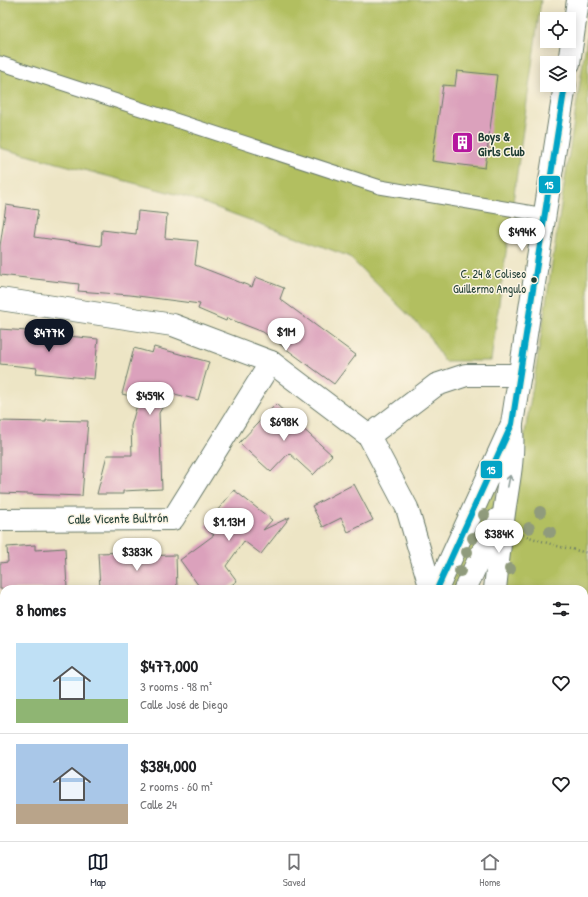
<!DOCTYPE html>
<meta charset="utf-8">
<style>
body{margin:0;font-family:"Patrick Hand",sans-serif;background:#f6f6f6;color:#202124;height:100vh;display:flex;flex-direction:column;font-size:15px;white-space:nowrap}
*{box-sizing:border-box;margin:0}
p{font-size:13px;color:#757577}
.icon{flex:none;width:22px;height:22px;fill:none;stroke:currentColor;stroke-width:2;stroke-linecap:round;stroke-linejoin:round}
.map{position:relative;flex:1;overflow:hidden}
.drawer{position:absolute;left:0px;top:585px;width:588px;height:256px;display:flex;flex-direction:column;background:#fff;border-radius:12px 12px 0 0;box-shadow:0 2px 10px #0003}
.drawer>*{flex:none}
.controls{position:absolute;left:540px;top:12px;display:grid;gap:8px}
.controls a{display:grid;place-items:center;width:36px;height:36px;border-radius:0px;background:#fff;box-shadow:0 2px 10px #0003;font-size:20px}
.price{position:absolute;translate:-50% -34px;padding:0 9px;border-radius:14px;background:#fff;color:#222;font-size:13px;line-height:26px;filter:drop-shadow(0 1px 2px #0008)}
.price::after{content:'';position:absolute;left:50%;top:24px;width:12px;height:9px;margin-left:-6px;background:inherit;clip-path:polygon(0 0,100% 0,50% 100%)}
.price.current{background:#111827;color:#fff}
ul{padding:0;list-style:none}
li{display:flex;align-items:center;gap:12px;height:100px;padding:0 16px}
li+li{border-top:1px solid #e0e0e0}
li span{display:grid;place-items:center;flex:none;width:112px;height:80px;border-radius:0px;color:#555}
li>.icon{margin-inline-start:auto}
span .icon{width:48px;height:48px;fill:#fffc;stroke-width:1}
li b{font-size:17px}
h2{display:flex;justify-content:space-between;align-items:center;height:48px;padding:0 16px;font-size:17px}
.tabs{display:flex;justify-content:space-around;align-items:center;height:56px;border-top:1px solid #e0e0e0;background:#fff;font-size:11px;color:#757577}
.tabs a{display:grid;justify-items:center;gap:2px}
.tabs .current{color:#111827}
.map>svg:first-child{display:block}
.built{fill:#e8d2ee}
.green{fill:#b2bf61;stroke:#687e4a}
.forest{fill:#8da657;stroke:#567246}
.building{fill:#dba1bc}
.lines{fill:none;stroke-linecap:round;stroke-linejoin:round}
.lane-casing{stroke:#677867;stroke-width:15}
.street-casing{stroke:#677867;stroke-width:24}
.secondary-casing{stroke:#677867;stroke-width:24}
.path{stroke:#677867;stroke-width:2.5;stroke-dasharray:1 3;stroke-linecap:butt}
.lane{stroke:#fff;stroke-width:13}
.street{stroke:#fff;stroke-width:22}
.secondary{stroke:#fff;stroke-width:22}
.bus-1-casing{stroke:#fcf5e5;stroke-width:9}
.bus-1{stroke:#02a4c6;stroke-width:6}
.tree{fill:#909b7b}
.oneway{stroke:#8f9e9a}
.bus-dot{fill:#1f3d34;stroke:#fcf5e5;stroke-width:1.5}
.labels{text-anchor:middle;stroke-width:3;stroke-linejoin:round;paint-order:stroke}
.bus-label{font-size:12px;fill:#1f3d34;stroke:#fcf5e5;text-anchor:end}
.poi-label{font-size:13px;font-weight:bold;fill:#1f3d34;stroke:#fcf5e5;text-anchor:start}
.street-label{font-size:13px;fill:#1f3d34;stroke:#fcf5e5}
.line-badge{stroke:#fcf5e5;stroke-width:1.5}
.badge-label{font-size:11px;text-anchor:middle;font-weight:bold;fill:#fff}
</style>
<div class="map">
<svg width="588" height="841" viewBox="0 0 588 841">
<rect width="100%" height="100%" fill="#fcf5e5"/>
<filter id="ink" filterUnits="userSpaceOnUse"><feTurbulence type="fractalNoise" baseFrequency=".025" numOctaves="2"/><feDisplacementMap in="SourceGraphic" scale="8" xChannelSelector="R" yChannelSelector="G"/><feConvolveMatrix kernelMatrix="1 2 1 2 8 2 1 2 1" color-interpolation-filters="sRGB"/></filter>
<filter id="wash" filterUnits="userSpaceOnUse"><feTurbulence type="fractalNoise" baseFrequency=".012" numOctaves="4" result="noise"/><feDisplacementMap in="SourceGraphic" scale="16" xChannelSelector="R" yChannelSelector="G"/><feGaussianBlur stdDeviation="0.9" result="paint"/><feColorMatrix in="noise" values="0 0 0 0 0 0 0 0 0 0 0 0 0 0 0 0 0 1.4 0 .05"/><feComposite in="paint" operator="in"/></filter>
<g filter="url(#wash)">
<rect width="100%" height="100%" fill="#ede5c5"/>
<polygon class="built" points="162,837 368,837 369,841 137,841"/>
<g class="green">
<polygon points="0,0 541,0 491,361 444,361 427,333 348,256 187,197 0,148"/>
<polygon points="588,30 588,633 584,634 584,589 501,589 504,556 536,368"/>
<polygon points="501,462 493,512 458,589 444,589"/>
<polygon points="0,830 4,830 4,837 96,837 97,841 0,841"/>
<polygon points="149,837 318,837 319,841 124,841"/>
</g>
<polygon class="forest" points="584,731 588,757 588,841 576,841 575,837 584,837"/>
<g id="blocks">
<g class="building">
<polygon points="457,71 497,75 485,168 432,161 443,85 455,86"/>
<polygon points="6,205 38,210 34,237 101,246 102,230 136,234 138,211 167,214 165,238 198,241 195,265 252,287 256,277 284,288 280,299 356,355 334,384 263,332 227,318 226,321 198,309 200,304 130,295 78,291 79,284 0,275 0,246"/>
<polygon points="0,329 68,334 68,336 98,339 94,379 36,373 37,368 0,364"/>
<polygon points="154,347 209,362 198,400 171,393 159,413 162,489 123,491 123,494 97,494 107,455 132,455 131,426 139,398 122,394 134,348 152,353"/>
<polygon points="276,404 332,455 313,475 289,453 271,472 239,443"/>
<polygon points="46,420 88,421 82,496 0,493 0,421 46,422"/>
<polygon points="354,484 373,520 348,532 341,518 323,527 312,506"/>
<polygon points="234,490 272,520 263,530 290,517 261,554 244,541 226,566 237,581 226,589 201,589 180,560 214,535 204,527"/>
<polygon points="35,545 35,550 65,548 67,589 0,589 0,563 8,562 7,547"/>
<polygon points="129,552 129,556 176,555 177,589 100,589 98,553"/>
</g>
</g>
</g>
<g filter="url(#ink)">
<use href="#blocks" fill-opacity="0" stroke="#677867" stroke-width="1"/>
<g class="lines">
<defs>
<polyline id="lane" points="0,63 380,187 545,215"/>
<g id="street">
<polyline points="569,63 578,0"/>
<polyline points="0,299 173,325 271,362 369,436 407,508 431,589"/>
<polyline points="369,436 436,385 466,375 520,375"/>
<polyline points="0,520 173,519 271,362"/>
<polyline points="437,589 512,424 565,85"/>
<polyline points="465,589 498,519"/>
<path d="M495 589C498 561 501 533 505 506 509 480 514 456 512 429"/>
<polyline points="484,837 485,841"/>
</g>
<g id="secondary">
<polyline points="584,658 588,657"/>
<polyline points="0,749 4,749"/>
</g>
</defs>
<use href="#lane" class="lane-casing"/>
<use href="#street" class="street-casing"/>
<use href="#secondary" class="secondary-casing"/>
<polyline class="path" points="523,535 557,546 588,553"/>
<use href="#lane" class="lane"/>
<use href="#street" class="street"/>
<use href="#secondary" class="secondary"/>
<defs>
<polyline id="bus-1" points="437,589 512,424 565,85"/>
</defs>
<use href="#bus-1" class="bus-1-casing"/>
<use href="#bus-1" class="bus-1"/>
</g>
<g class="tree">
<circle cx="540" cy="512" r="6"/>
<circle cx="484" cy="515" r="6"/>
<circle cx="529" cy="528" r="6"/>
<circle cx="550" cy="532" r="6"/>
<circle cx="473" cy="538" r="6"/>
<circle cx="467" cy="552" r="6"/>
<circle cx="510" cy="569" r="6"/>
<circle cx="460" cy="571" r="6"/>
</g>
<defs><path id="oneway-shaft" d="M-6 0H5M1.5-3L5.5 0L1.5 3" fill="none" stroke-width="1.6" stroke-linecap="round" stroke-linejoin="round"/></defs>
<use class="oneway" href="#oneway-shaft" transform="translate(509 481) rotate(-79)"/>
</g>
<defs>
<symbol id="building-square" viewBox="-11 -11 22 22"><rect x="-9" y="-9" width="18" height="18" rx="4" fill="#b5179e" stroke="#fcf5e5"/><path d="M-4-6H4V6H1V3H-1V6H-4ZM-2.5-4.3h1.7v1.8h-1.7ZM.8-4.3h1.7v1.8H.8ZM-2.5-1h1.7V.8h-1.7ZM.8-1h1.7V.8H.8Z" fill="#fff"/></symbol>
</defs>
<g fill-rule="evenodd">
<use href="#building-square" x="450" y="130" width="25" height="25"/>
</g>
<circle class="bus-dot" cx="534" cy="280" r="3.5"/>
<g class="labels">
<g class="bus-label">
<text x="526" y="278">C. 24 &amp; Coliseo<tspan x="526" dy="15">Guillermo Angulo</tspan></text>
</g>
<g class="poi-label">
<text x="478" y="141">Boys &amp;<tspan x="478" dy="15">Girls Club</tspan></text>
</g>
<g class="street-label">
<text transform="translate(118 518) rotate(-1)" y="5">Calle Vicente Bultrón</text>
</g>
</g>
<g class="line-badge">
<rect x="538" y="175" width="23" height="19" rx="4" fill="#02a4c6"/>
<rect x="480" y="460" width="23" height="19" rx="4" fill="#02a4c6"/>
</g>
<g class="badge-label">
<text x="549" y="189">15</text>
<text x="491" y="474">15</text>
</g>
</svg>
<div class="controls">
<a><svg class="icon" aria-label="locate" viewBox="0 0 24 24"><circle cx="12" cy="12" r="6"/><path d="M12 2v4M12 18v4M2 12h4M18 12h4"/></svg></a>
<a><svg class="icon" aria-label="layers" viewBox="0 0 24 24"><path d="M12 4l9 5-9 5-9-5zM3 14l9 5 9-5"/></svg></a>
</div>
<b class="price" style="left:522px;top:252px">$494K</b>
<b class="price" style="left:286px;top:352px">$1M</b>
<b class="price current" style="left:49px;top:353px">$477K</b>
<b class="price" style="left:150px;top:416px">$459K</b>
<b class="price" style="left:284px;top:442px">$698K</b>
<b class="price" style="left:229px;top:542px">$1.13M</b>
<b class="price" style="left:499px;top:554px">$384K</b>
<b class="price" style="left:137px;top:572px">$383K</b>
<section class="drawer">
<h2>8 homes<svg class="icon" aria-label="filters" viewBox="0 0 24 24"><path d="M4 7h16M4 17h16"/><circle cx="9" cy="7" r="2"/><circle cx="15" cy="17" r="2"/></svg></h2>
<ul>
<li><span style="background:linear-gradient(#bfe0f5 70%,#8fb573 0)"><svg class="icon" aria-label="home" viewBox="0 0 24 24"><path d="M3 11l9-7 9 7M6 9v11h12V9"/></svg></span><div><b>$477,000</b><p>3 rooms · 98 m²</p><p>Calle José de Diego</p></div><svg class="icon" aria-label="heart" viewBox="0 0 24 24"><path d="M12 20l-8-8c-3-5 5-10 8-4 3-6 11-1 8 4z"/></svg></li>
<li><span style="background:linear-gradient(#a9c7e8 75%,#b9a48a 0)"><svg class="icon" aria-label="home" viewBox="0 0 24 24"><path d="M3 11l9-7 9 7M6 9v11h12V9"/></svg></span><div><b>$384,000</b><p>2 rooms · 60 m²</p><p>Calle 24</p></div><svg class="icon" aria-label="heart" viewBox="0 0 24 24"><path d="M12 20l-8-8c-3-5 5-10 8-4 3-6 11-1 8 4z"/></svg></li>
</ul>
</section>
</div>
<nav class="tabs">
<a class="current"><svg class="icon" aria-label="map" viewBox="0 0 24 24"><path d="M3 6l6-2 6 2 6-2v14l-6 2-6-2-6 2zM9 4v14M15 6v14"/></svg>Map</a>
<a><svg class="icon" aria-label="saved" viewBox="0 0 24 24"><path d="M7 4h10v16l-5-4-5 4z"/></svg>Saved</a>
<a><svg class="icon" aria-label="home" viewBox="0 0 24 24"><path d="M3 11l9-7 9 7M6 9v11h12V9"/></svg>Home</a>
</nav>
